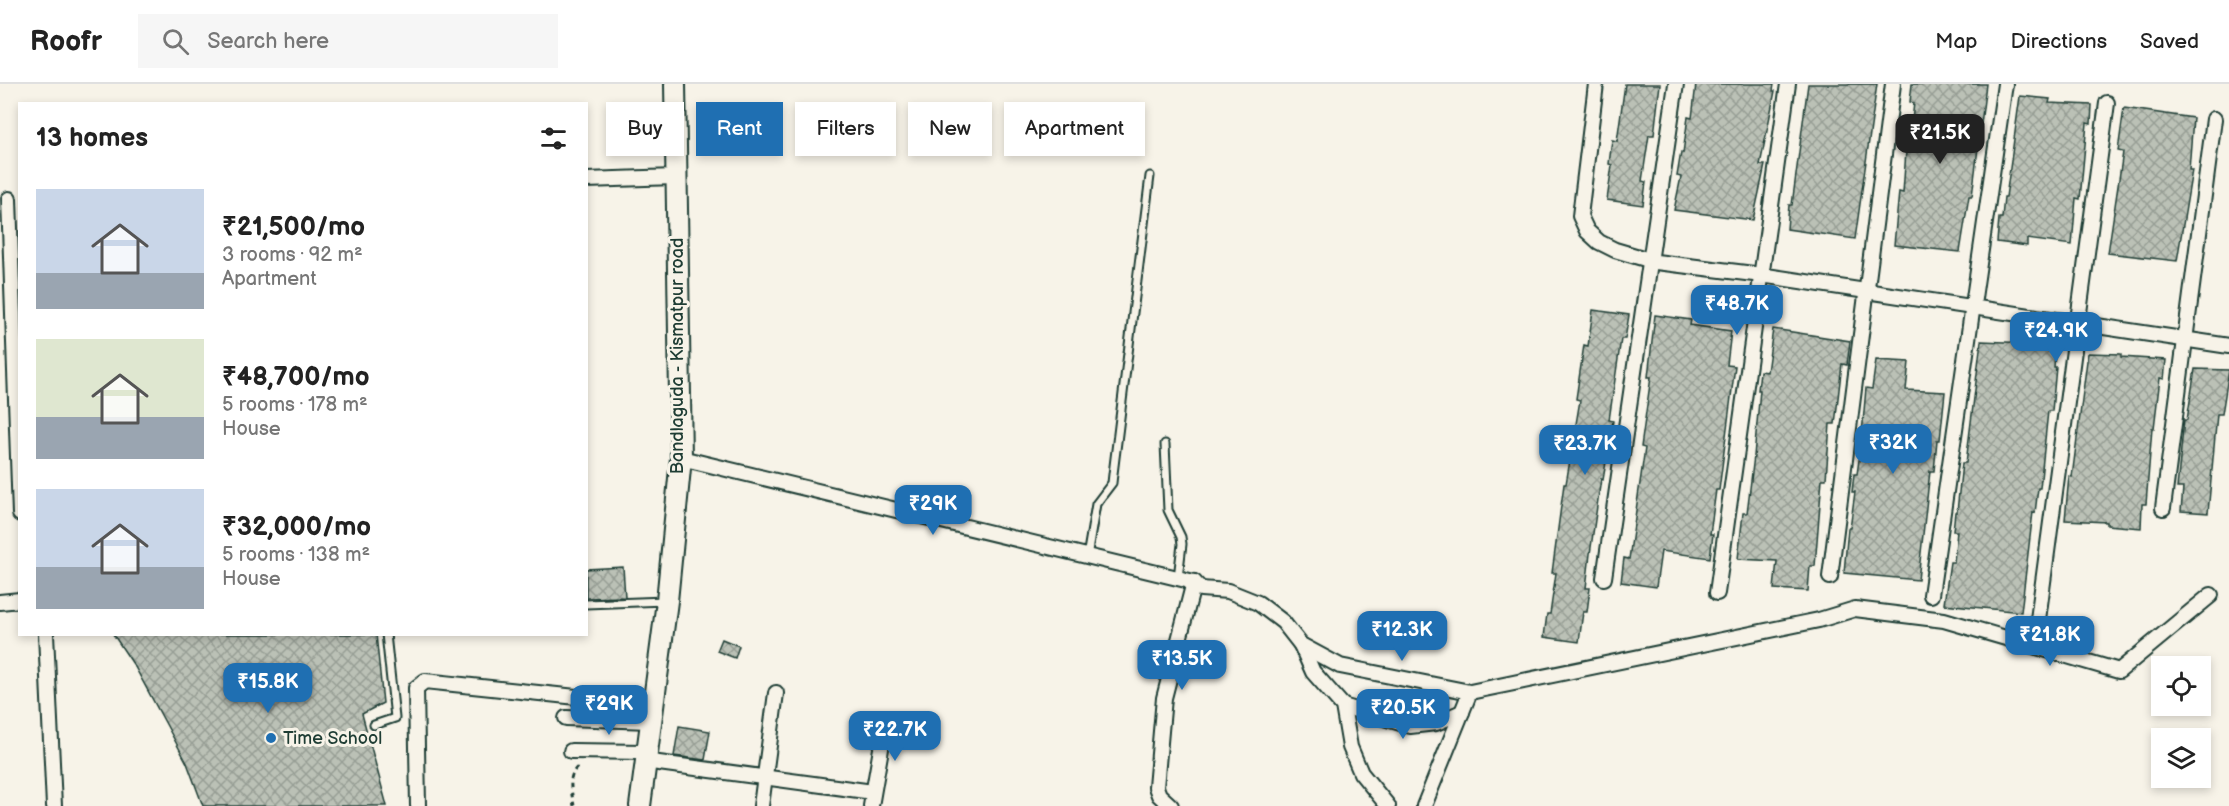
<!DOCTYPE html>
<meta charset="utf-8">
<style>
body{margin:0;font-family:"Balsamiq Sans",sans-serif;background:#f6f6f6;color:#222;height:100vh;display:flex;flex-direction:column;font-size:22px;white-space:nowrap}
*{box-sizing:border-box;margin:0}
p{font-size:20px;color:#767676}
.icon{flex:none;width:33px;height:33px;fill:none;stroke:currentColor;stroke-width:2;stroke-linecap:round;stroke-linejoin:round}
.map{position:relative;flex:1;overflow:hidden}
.sheet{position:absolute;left:18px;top:18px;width:570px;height:534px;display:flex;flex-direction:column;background:#fff;border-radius:0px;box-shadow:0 3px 9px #0003}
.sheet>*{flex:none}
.top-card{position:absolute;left:606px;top:18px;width:570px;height:54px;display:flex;gap:12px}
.fabs{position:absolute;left:2151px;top:572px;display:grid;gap:12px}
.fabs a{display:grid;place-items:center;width:60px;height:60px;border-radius:0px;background:#fff;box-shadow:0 3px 9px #0003;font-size:30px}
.price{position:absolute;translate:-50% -51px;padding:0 14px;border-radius:12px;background:#1f6fb2;color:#fff;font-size:20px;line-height:39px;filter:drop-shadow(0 2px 3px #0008)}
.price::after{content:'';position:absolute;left:50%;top:36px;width:18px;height:14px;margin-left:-9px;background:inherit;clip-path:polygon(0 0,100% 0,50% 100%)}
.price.active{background:#222;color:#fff}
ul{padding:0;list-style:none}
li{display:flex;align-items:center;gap:18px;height:150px;padding:0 18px}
li span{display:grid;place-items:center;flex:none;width:168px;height:120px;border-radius:0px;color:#555}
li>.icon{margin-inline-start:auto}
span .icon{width:72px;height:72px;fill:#fffc;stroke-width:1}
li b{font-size:26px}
h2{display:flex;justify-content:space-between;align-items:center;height:72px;padding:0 18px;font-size:26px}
.pill{padding:0 21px;border-radius:0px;background:#fff;box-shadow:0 3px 9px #0003;font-size:21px;line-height:54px}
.pill.active{background:#1f6fb2;color:#fff}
header{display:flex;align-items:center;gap:36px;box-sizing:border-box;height:84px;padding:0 30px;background:#fff;border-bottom:2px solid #e0e0e0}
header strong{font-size:28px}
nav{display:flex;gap:33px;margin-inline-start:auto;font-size:21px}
.search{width:420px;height:54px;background:#f6f6f6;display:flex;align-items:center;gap:15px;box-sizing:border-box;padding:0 21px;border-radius:0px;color:#767676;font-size:22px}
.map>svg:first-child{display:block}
.building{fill:url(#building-cross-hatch);stroke:#1f3d34;stroke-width:1.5}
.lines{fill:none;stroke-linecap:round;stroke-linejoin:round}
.lane-casing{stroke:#1f3d34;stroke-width:11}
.street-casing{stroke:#1f3d34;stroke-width:18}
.secondary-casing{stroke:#1f3d34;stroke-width:24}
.path{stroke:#1f3d34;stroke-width:3;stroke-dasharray:4.5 4.5;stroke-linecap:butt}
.lane{stroke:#f7f3e8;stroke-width:7}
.street{stroke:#f7f3e8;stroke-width:14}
.secondary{stroke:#f7f3e8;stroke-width:20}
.poi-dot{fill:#1f6fb2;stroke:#f7f3e8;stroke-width:2}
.labels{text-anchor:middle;stroke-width:6;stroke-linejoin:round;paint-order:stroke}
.street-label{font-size:18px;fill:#1f3d34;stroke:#f7f3e8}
.poi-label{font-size:18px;fill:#1f3d34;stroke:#f7f3e8;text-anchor:start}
</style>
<header>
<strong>Roofr</strong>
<div class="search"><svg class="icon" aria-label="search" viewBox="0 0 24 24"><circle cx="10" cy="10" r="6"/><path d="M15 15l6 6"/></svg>Search here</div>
<nav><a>Map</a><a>Directions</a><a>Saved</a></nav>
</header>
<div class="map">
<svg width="2229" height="722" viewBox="0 0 2229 722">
<defs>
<pattern id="building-cross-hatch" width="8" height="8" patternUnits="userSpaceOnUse" patternTransform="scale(1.5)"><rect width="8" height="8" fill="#bbc1b6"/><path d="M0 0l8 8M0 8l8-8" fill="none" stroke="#979e95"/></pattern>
</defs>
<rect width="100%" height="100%" fill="#f7f3e8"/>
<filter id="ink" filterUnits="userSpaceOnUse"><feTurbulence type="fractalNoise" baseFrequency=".0167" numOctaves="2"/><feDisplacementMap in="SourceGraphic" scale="12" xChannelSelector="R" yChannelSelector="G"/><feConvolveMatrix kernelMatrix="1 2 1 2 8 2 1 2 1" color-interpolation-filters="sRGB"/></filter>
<g filter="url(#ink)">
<g class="building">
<polygon points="1625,0 1660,0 1654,51 1649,51 1642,97 1646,98 1643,121 1607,116 1612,81 1609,80 1612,56 1617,57"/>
<polygon points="1696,0 1774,0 1773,7 1775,7 1760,81 1765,81 1753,136 1674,126 1681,93 1677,92 1681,68 1683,69 1688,33 1692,34"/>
<polygon points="1808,0 1877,0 1855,155 1787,145 1789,121 1792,121"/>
<polygon points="1912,0 1986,0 1972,112 1969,112 1960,168 1894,161 1899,108 1903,109 1907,53 1910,53 1914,19 1910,18"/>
<polygon points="2020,12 2050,15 2049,19 2092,21 2091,40 2087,39 2080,115 2076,114 2072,161 2027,155 2027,162 1997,158 1999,134 2002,134 2004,113 2006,113"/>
<polygon points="2124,24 2193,34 2189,86 2192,86 2177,177 2108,169 2123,68 2118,67"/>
<polygon points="1593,226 1629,231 1625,255 1621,255 1609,336 1613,337 1603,396 1601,395 1590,470 1586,504 1590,504 1587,528 1583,528 1579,558 1544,553 1547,530 1550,530 1556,489 1552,489 1564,400 1566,400 1580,316 1576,315 1584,261 1588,262"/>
<polygon points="1655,231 1691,236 1690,241 1731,247 1727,281 1735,282 1719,406 1716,406 1710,450 1713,450 1710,474 1661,467 1656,503 1621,498 1624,474 1629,475 1645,364 1641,363 1651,293 1648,293"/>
<polygon points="1773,245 1850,257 1847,281 1842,280 1835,340 1830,340 1826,395 1822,395 1815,482 1810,482 1808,507 1774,505 1777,477 1738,475 1743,429 1747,429 1754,372 1760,306 1758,306 1760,287 1767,288"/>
<polygon points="1981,257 2056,260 2054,283 2056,283 2052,327 2048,327 2040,404 2038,404 2035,429 2033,428 2021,528 1944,520 1950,478 1954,478 1957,447 1953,447 1955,428 1957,428 1962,379 1966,379"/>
<polygon points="2088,269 2121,270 2121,273 2166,276 2164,295 2160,294 2154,344 2152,344 2146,420 2142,420 2141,444 2107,441 2107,438 2065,436 2069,392 2072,393"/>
<polygon points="1876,276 1909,278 1906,306 1945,308 1940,356 1937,356 1934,387 1930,387 1918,496 1844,489 1848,444 1850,444 1855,408 1852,408 1854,390 1857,390 1861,362 1866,304 1872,305"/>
<polygon points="2195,285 2229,286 2222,330 2217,330 2208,429 2181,427 2183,404 2177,404 2184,336 2187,336"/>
<polygon points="623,483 625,513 586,514 586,485"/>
<polygon points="113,550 376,550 383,619 362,630 387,722 203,722 187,679 135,583"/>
<polygon points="722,555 739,562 735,574 717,567"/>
<polygon points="679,642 710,647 705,676 674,672"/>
</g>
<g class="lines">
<defs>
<g id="lane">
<polyline points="1165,360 1168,426 1181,453 1182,460 1178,494"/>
<polyline points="1087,473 1096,420 1112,399 1113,390 1150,92"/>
<polyline points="586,520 665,517"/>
<polyline points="374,641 395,634 386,550"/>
</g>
<g id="street">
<polyline points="1596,0 1580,132 1587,147 1599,158 1615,166 1656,178 1754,190 2229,262"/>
<polyline points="586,96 675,93"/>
<polyline points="9,115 20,430"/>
<polyline points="681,374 1194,498"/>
<polyline points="2163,424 2214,35"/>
<polyline points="1830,493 1893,0"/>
<polyline points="1604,494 1676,0"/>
<polyline points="1194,498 1201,505 1228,507 1258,519 1283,538 1301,561 1340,582 1470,608 1424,722"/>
<polyline points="1717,509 1788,0"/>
<polyline points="1931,511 2005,0"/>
<polyline points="0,518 20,516"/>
<polyline points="2037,543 2107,19"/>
<polyline points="46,550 54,722"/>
<polyline points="1301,561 1313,588 1343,622 1350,663 1361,689 1388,722"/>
<polyline points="1470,608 1819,536 1855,525 1944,536 2119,587 2211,511"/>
<polyline points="1343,622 1410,642 1436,639 1462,628"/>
<polyline points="566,634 650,637"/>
<polyline points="571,667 646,668"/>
<polyline points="644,677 873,708"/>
<polyline points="418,722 416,604 425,597 652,621"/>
<polyline points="761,722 776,609"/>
<polyline points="871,722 885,642"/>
<polyline points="1171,722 1159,711 1156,703 1164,614 1194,498"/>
</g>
<polyline id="secondary" points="640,722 667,517 681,374 675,0"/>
</defs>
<use href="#lane" class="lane-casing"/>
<use href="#street" class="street-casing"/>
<use href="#secondary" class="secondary-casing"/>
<path class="path" d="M574 722C572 709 566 691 579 682"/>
<use href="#lane" class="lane"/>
<use href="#street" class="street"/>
<use href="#secondary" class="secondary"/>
</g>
</g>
<circle class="poi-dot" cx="271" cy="654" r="6"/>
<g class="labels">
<g class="street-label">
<text transform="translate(677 272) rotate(-90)" y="6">Bandlaguda - Kismatpur road</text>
</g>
<g class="poi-label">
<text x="283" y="660">Time School</text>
</g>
</g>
</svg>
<div class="fabs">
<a><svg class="icon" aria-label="locate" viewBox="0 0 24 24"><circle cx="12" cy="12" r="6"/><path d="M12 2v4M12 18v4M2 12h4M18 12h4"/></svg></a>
<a><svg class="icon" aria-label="layers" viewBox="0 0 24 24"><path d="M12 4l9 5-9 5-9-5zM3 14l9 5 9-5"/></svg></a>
</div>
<b class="price active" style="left:1940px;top:81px">₹21.5K</b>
<b class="price" style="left:1737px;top:252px">₹48.7K</b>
<b class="price" style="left:2056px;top:279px">₹24.9K</b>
<b class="price" style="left:1893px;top:391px">₹32K</b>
<b class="price" style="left:1585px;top:392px">₹23.7K</b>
<b class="price" style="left:933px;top:452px">₹29K</b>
<b class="price" style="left:1402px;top:578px">₹12.3K</b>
<b class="price" style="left:2050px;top:583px">₹21.8K</b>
<b class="price" style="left:1182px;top:607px">₹13.5K</b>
<b class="price" style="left:268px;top:630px">₹15.8K</b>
<b class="price" style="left:609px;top:652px">₹29K</b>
<b class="price" style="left:1403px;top:656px">₹20.5K</b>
<b class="price" style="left:895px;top:678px">₹22.7K</b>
<div class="top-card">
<a class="pill">Buy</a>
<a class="pill active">Rent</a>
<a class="pill">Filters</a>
<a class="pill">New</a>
<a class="pill">Apartment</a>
</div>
<section class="sheet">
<h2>13 homes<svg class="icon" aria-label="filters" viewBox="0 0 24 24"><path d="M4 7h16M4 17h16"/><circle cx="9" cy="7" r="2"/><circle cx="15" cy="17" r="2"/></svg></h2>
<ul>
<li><span style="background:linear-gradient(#c9d6e8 70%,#9aa5b1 0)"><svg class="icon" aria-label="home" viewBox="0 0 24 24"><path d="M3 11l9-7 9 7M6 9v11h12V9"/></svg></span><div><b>₹21,500/mo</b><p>3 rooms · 92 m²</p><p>Apartment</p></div></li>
<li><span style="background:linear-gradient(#dfe7d0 65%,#9aa5b1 0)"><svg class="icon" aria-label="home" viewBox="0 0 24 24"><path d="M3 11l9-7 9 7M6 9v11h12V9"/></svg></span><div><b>₹48,700/mo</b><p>5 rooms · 178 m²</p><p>House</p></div></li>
<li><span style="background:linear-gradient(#c9d6e8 65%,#9aa5b1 0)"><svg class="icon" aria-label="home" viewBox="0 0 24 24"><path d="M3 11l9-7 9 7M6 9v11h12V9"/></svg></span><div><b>₹32,000/mo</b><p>5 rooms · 138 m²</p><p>House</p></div></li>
</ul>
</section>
</div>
